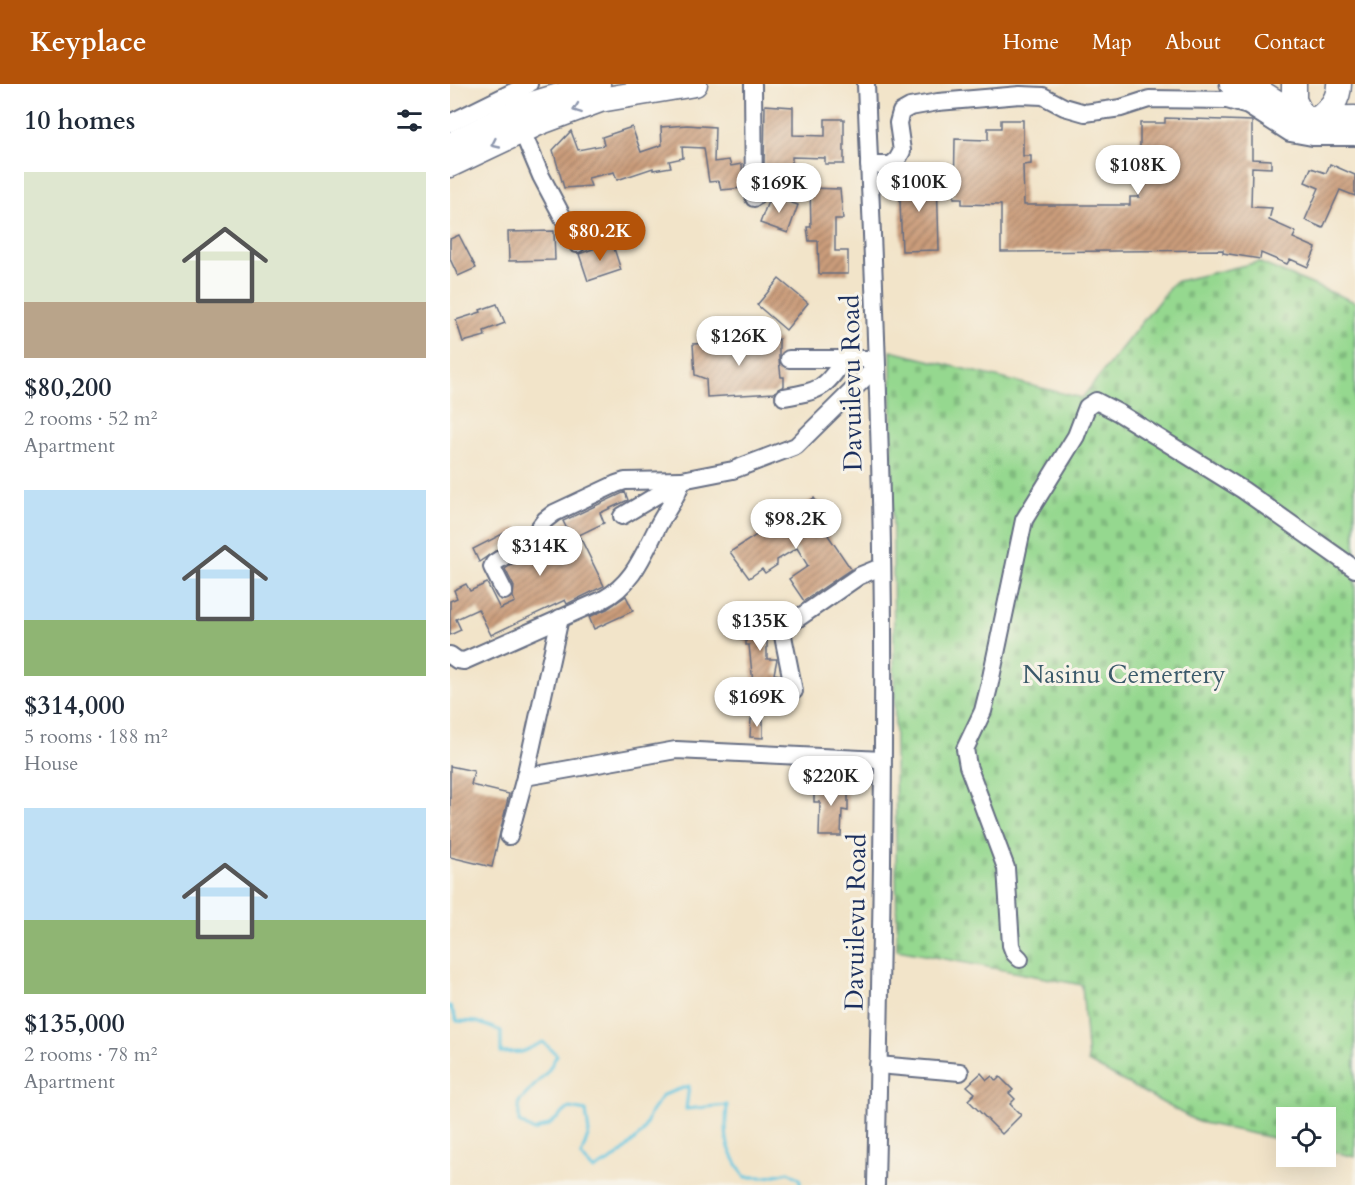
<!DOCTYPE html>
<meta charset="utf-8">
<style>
body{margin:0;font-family:Cardo,serif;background:#f2f2f3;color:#1f2937;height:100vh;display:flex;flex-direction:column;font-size:22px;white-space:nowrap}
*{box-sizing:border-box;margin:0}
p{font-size:20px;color:#747a83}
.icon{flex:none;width:33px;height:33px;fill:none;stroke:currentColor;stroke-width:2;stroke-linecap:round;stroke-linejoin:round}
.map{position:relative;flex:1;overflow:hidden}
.drawer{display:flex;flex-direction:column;background:#fff;width:450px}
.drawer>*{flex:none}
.controls{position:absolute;left:826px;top:1023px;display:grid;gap:12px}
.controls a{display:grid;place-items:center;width:60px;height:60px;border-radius:0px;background:#fff;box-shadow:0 6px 24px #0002;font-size:30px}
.price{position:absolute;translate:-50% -51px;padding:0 14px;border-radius:21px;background:#fff;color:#222;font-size:20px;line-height:39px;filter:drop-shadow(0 2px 3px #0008)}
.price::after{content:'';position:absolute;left:50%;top:36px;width:18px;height:14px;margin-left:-9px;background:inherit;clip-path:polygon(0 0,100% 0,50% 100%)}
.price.selected{background:#b45309;color:#fff}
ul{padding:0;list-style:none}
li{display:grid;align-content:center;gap:12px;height:318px;padding:0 24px}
li span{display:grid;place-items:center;height:186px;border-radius:0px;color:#555}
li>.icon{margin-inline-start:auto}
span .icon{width:108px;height:108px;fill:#fffc;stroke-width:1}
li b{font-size:26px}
h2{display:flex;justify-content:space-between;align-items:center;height:72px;padding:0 24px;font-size:26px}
header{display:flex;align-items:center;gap:36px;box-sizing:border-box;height:84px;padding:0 30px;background:#b45309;color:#fff}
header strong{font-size:28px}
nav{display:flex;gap:33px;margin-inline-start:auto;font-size:21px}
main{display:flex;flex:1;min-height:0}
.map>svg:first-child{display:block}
.cemetery{fill:url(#cemetery-stones);stroke:#588476;stroke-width:1.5}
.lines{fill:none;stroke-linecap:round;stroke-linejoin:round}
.stream{stroke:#63c6e1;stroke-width:3}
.building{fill:url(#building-hatch)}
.minor-casing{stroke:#666e83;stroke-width:20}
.highway-casing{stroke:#666e83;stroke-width:27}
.minor{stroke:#fff;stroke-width:16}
.highway{stroke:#fff;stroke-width:24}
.oneway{stroke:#8d97ae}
.labels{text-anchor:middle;stroke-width:6;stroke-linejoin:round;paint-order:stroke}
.street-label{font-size:26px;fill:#1b2f5e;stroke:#f7f3e8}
.park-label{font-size:26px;fill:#3a596a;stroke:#f7f3e8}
</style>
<header>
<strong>Keyplace</strong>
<nav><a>Home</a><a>Map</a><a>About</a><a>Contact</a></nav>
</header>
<main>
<section class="drawer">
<h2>10 homes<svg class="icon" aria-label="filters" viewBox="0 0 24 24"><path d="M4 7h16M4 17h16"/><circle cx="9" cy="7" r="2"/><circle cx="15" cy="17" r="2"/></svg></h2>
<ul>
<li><span style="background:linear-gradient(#dfe7d0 70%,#b9a48a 0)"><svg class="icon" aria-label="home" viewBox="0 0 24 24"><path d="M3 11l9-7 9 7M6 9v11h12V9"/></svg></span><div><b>$80,200</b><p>2 rooms · 52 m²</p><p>Apartment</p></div></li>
<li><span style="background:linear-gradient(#bfe0f5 70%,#8fb573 0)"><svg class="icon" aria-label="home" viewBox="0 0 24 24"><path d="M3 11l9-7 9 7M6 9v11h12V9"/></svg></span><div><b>$314,000</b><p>5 rooms · 188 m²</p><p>House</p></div></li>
<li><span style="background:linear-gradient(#bfe0f5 60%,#8fb573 0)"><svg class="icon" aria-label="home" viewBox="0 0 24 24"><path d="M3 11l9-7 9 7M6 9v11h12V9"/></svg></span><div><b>$135,000</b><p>2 rooms · 78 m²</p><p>Apartment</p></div></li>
</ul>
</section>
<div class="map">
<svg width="905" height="1101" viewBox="0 0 905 1101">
<defs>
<pattern id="cemetery-stones" width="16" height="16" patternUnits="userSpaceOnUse" patternTransform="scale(1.5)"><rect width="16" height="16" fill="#95d88f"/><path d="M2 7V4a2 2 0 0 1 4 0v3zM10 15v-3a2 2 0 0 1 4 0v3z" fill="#80ba7e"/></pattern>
<pattern id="building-hatch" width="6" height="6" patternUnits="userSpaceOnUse" patternTransform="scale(1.5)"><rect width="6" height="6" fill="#ca9c7a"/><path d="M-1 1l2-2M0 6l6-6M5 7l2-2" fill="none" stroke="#a38067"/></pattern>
</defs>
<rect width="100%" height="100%" fill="#f7f3e8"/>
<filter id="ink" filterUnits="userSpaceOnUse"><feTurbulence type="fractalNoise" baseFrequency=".0167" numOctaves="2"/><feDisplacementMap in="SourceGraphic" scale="12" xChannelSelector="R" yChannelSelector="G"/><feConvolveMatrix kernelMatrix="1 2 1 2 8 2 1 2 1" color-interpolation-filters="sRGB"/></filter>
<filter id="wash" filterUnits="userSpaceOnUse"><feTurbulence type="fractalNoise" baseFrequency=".008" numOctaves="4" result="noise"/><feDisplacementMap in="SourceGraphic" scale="24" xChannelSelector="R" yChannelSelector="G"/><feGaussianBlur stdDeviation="1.35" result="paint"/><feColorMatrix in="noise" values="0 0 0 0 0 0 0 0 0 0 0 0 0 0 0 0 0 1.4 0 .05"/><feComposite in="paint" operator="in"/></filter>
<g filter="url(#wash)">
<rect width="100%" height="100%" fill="#f2e4c9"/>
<polygon class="cemetery" points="808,178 905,218 905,1073 876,1066 876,1034 837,1034 837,1057 748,1038 638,978 632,901 447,866 441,267 632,314 724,198"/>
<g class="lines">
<path class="stream" d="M0 922 7 937 27 938 51 947V969L72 968 93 958 107 971 98 987 69 1018V1038L84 1047 99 1041 119 1024 136 1027 139 1049 131 1072 144 1086 168 1072 192 1049 201 1028 213 1011 239 1002 236 1025 277 1021C274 1056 276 1064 295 1093H317L339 1088 350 1095V1101"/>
</g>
<g id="blocks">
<g class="building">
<polygon points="315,21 343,23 343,51 375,52 375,35 394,35 394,80 375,80 375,74 342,73 342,83 314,81"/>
<polygon points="715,34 802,37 802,75 821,76 821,84 802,83 801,123 822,124 819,136 846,148 843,154 866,164 858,183 840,175 837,180 811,169 810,175 773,169 773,166 551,168 551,121 512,120 512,114 504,114 505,55 538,56 538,44 551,44 551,36 573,36 573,72 581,72 581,80 573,81 574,121 680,121 680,113 689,113 689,77 681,77 681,69 690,69 690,39 715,39"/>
<polygon points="237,41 265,43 264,78 279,76 281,82 292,80 293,104 271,106 269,97 259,98 254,64 232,63 233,74 219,77 221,83 203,86 203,84 167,96 164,88 138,94 141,102 114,104 103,66 121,47 128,66 154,61 152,53 182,43 191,68 212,61 211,43"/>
<polygon points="880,80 905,91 905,112 890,106 873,144 855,136 869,104 855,98 861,84 876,89"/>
<polygon points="487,91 489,166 452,167 449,92"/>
<polygon points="360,104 390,105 393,135 385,135 385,167 398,167 398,190 369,190 368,157 359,157 357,143 361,143"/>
<polygon points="320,112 348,121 338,149 310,139"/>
<polygon points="104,147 105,176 59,177 58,148"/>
<polygon points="9,151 26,184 8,192 0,175 0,155"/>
<polygon points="162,158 171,186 138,197 129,170"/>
<polygon points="329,195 358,219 336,246 307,221"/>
<polygon points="47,220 55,239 34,247 35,252 13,258 6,236 31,228 30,226"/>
<polygon points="329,255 329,276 331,293 334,293 334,302 328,305 324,309 257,313 256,295 245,291 243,260"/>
<polygon points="175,408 178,416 150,429 154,439 129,451 154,502 117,520 115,516 41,551 28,525 6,535 11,546 0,551 0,517 7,514 4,506 16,500 20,507 37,499 50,525 65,518 63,513 64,503 55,485 85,465 119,449 113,437"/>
<polygon points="364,414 380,439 373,444 401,485 354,517 339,495 358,482 347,464 327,476 327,481 315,489 312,485 299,494 280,468"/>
<polygon points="66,443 70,450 29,478 23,465"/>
<polygon points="176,512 183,527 144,545 139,533 157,525"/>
<polygon points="312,524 314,537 319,537 320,555 317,554 317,575 327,575 324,590 330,591 331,608 304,609 299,561 296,561 296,556 291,556 289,540 294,538 292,527"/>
<polygon points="301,635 313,635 313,654 300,653"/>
<polygon points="0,682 24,687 21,701 59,710 42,783 0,773"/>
<polygon points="364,697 394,698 394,710 398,710 398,727 392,726 391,752 369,752 370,718 364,718"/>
<polygon points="531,989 537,996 542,992 546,997 550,993 563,1006 559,1009 565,1015 560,1020 571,1031 552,1050 518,1016 525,1009 517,1002"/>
</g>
</g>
</g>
<g filter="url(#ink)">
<use href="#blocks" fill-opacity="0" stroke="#666e83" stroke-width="1.5"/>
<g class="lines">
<defs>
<g id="minor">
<polyline points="303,0 304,114"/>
<path d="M416 0C423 182 432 365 433 548 434 732 430 917 426 1101"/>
<polyline points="0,39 79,0"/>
<polyline points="72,47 91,92 127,160"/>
<polyline points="419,81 441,81 447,76 452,67 448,39 451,28 460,23 488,18 570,11 593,12 614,23 635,29 671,24 699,15 777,16 798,22 840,49 862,53 905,53"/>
<polyline points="339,275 426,275"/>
<path d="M334 313C368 307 375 306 394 275"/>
<polyline points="172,432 232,396 283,386 346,362 426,283"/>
<path d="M0 571 7 576 14 577 152 516C183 500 193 471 208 442 216 426 228 413 232 396L175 397 166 400 104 429 95 436 79 457 44 479 42 483 54 507"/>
<polyline points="344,607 333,552 334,544 409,492 431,483"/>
<polyline points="75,693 110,534"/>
<polyline points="59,752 75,693 226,666 432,676"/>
<polyline points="570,875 564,869 561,861 556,784 518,682 515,665 533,627 539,603 574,436 626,352 637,323 646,317 669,329 793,406 905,485"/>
<polyline points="428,981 510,988"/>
</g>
<g id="highway">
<polyline points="782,0 810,8 850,33 858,35 905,34"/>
<polyline points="844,0 844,16 853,34"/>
<path d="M868 35C880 25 889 16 889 0"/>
<polyline points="0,61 79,21 148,0"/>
<polyline points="0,81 91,38 150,16 245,0"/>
</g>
</defs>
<use href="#minor" class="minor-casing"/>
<use href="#highway" class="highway-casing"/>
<use href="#minor" class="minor"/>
<use href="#highway" class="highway"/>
</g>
<defs><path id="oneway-chevron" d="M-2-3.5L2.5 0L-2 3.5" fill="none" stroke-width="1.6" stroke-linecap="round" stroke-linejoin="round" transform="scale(1.5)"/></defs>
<g class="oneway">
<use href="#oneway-chevron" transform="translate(127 25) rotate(160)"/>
<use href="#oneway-chevron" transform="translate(45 60) rotate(155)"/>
</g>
</g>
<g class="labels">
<g class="street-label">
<text transform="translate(401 299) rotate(-91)" y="9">Davuilevu Road</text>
<text transform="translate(405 838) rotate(-89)" y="9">Davuilevu Road</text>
</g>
<g class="park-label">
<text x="674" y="599">Nasinu Cemertery</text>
</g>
</g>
</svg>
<div class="controls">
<a><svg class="icon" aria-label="locate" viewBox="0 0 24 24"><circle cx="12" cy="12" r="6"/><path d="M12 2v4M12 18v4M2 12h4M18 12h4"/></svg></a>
</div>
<b class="price" style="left:688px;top:112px">$108K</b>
<b class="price" style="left:469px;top:129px">$100K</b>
<b class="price" style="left:329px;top:130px">$169K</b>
<b class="price selected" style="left:150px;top:178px">$80.2K</b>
<b class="price" style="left:289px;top:283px">$126K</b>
<b class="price" style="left:346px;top:466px">$98.2K</b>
<b class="price" style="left:90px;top:493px">$314K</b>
<b class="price" style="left:310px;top:568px">$135K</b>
<b class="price" style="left:307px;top:644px">$169K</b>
<b class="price" style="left:381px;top:723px">$220K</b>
</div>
</main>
